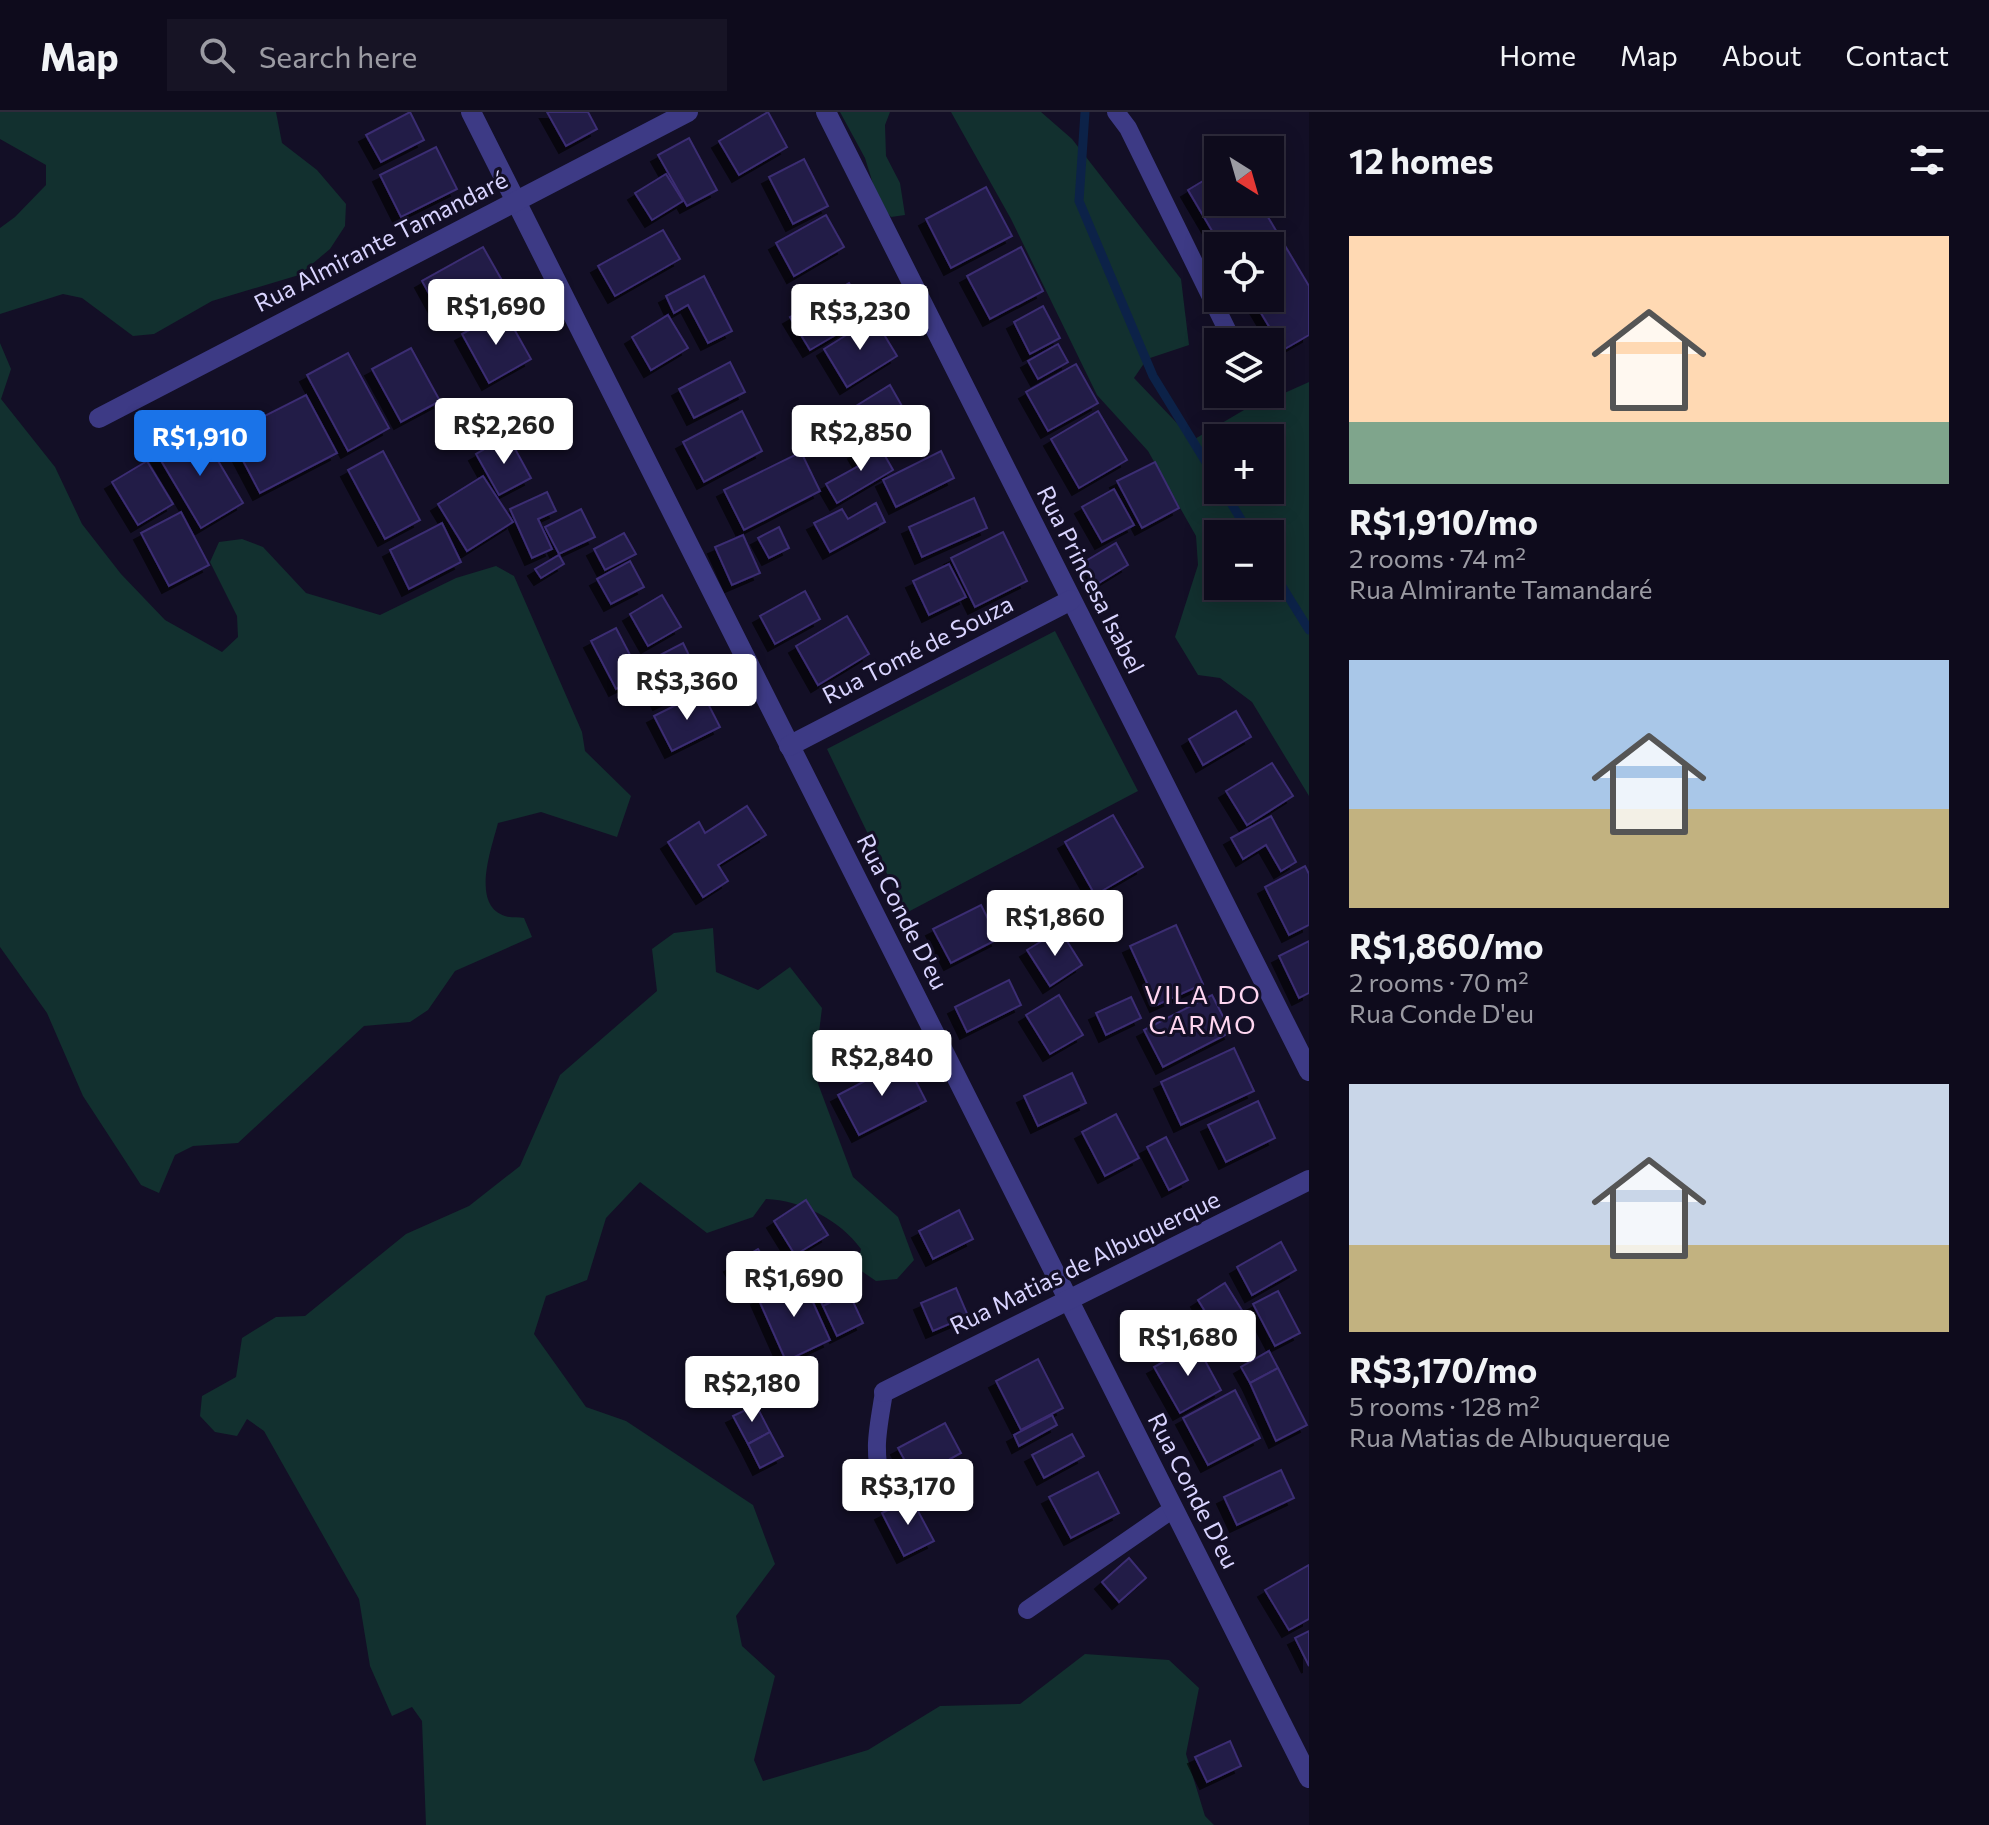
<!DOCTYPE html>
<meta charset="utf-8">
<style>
body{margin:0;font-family:Commissioner,sans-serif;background:#171425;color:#f1f3f6;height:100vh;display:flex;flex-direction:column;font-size:30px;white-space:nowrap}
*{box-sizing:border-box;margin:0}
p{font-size:26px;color:#9b9ba3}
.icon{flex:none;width:44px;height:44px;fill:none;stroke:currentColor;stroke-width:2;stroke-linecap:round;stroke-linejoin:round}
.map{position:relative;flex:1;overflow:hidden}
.side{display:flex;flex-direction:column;background:#0e0b1c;width:680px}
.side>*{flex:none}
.needle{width:52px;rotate:143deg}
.fabs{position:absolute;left:1204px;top:24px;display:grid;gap:16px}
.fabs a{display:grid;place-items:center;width:80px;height:80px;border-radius:0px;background:#0e0b1c;box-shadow:0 4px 20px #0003,0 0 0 2px #2e2b3b;font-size:40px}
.price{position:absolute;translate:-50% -68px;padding:0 18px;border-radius:8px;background:#fff;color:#222;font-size:26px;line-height:52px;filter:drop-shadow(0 2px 4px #0008)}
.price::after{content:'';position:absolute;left:50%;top:48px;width:24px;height:18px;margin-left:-12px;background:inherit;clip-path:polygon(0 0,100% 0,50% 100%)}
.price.active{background:#1a73e8;color:#fff}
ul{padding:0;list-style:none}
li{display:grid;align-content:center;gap:16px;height:424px;padding:0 40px}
li span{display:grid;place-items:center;height:248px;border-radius:0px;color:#555}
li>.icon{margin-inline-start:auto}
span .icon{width:144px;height:144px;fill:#fffc;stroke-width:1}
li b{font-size:34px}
h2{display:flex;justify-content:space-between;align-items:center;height:96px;padding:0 40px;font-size:34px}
header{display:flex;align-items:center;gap:48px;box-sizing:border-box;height:112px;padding:0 40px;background:#0e0b1c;border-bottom:2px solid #2e2b3b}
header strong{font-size:38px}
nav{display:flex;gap:44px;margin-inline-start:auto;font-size:28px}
.search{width:560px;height:72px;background:#171425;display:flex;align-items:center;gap:20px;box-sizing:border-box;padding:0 28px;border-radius:0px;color:#9b9ba3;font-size:30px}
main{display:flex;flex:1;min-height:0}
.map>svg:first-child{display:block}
.green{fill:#12302f;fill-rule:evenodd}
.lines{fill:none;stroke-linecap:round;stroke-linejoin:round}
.stream{stroke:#0c2248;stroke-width:9}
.building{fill:#241b47;stroke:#3b2d73;stroke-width:2;filter:url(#shadow)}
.service{stroke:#3d3a85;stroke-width:18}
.minor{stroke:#3d3a85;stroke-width:20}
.labels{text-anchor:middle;stroke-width:6;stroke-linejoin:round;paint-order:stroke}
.street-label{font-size:24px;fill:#d9d4ff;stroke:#130f26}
.neighbourhood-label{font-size:26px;letter-spacing:2px;fill:#ffd6f0;stroke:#130f26}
</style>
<header>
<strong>Map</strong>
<div class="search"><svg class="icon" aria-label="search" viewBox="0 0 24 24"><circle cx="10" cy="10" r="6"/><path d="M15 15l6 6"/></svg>Search here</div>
<nav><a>Home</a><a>Map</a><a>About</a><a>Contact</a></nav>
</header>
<main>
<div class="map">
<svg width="1309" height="1713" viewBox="0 0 1309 1713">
<defs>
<filter id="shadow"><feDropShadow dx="-7" dy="7" stdDeviation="0" flood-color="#0009"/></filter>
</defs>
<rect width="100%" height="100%" fill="#130f26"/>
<g class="green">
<polygon points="0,0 276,0 282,31 317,58 346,92 345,114 330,137 299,163 212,189 154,222 133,224 82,186 63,182 0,202 0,116 15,105 46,73 46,53 0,27"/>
<polygon points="840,0 890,0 885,13 886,44 900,71 905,103 891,105 879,91 865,46"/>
<path d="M951 0H1041L1072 27 1181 167 1189 233 1147 247 1134 266 1193 328 1261 288 1280 283 1309 270V684L1252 590 1220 566 1198 563 1175 525 1198 453 1196 424 1148 339 1097 283 1011 107ZM1218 326H1270V378H1218ZM1218 422H1270V474H1218Z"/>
<path d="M0 231 11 257 1 287 55 355 82 412 121 462 165 508 222 540 238 525 237 504 210 450 219 430 242 427 263 435 306 481 380 503 456 466 496 454 514 464 582 620 585 639 631 684 617 725 541 700 498 711C492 735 470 793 505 804 510 806 518 805 524 806L532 825 455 859 428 898 410 910 364 914 238 1031 193 1034 175 1043 159 1081 141 1073 83 984 47 901 0 835Z"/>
<polygon points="1055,519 1138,679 906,801 827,637"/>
<path d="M713 816 716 860 758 878 790 855 822 896 814 961 853 1065 898 1105 914 1148 897 1167 876 1169 857 1156 861 1137C840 1108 801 1088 766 1087L753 1105 707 1121 640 1070 606 1106 587 1168 546 1184 534 1222 586 1295 626 1309 753 1393 775 1452 736 1504 742 1534 775 1564 754 1648 763 1669 868 1638 940 1594 1020 1592 1085 1542 1169 1548 1199 1576 1186 1642 1205 1704 1214 1713H426L422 1609 412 1595 392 1604 370 1554 359 1487 264 1319 247 1307 237 1324 215 1320 200 1304 202 1284 236 1265 242 1226 276 1205 305 1204 406 1122 469 1094 520 1054 560 963 657 879 652 837 674 821Z"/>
</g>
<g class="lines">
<g class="stream">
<polyline points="1085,0 1079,89 1153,264 1218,370"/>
<polyline points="1223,378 1250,422"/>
<polyline points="1270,455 1309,518"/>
</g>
</g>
<g class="building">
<polygon points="410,0 424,28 381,50 366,23"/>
<polygon points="547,0 588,0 597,17 566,34"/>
<polygon points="768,0 787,35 739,63 719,29"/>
<polygon points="689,26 717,78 687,94 658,43"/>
<polygon points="436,35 457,77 401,105 380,63"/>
<polygon points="804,47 828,94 793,112 769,65"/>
<polygon points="1218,60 1218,90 1259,90 1309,174 1309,223 1283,238 1252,186 1270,186 1270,134 1221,134 1188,78"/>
<polygon points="666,62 683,89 652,108 635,81"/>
<polygon points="986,75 1012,124 951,156 926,107"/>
<polygon points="826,103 844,135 794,164 776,131"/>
<polygon points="663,118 680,147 615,184 598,154"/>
<polygon points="483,135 504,172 443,207 422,169"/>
<polygon points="1021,135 1043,179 990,207 967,164"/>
<polygon points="704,164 732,219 708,231 688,193 674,201 666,184"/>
<polygon points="849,171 868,204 810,238 790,205"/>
<polygon points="1043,194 1060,226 1030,242 1014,210"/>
<polygon points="504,199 531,247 489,271 462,222"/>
<polygon points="668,203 688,236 651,258 632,225"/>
<polygon points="874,206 897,244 847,275 824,237"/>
<polygon points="1058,232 1068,250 1038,267 1028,249"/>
<polygon points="411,236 440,289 401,310 372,257"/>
<polygon points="348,241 389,316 348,339 307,263"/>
<polygon points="730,250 745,280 694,306 679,277"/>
<polygon points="1076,252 1098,291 1048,319 1026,280"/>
<polygon points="890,273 907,303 861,331 843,302"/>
<polygon points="306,283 337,341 260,381 229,322"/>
<polygon points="742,299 762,339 704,370 683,330"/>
<polygon points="1098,299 1127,348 1079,376 1051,327"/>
<polygon points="198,315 243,391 201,416 156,340"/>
<polygon points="508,324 531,366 499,383 476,342"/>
<polygon points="876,328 893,358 837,391 826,372 862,352 855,340"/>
<polygon points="383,339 420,408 385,427 348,358"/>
<polygon points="941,339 954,366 896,395 883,368"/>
<polygon points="801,340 820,379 744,418 724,378"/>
<polygon points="147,349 173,392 138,413 112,370"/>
<polygon points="1155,350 1179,396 1142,416 1117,369"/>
<polygon points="483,364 513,410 467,439 438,392"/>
<polygon points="1114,377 1134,413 1102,430 1082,395"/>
<polygon points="547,380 556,399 538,407 552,437 532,446 510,397"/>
<polygon points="974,386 987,416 922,445 909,415"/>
<polygon points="876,391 885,410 830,440 814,411 842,397 848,407"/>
<polygon points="581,397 595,425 559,442 545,415"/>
<polygon points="181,400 209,453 169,474 141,421"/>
<polygon points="442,411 461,450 409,477 390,438"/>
<polygon points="779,415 789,436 769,446 758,426"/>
<polygon points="1003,420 1027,469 975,495 951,446"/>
<polygon points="624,421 636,442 605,458 594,437"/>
<polygon points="743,423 760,461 732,473 715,435"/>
<polygon points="1116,431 1128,453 1097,472 1084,450"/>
<polygon points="559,443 564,452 541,466 535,457"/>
<polygon points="630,449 644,475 611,492 597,467"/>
<polygon points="949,452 966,485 929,503 913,469"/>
<polygon points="805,479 820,507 775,532 760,504"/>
<polygon points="662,483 681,515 648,534 630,502"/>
<polygon points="847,504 869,542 818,573 796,534"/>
<polygon points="616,516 641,564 616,577 591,529"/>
<polygon points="683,531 702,570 660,591 641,553"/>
<polygon points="702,580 720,615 672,639 654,604"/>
<polygon points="1236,599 1251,625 1203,653 1189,627"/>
<polygon points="1272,651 1293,684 1247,713 1226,679"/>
<polygon points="747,694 766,723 718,753 728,769 703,785 668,730 699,710 705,721"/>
<polygon points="1113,703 1143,755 1095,783 1065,730"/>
<polygon points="1271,704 1296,750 1281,759 1266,733 1243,747 1231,726"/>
<polygon points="1305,754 1309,762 1309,813 1289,823 1265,775"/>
<polygon points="981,793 998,827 951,851 933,817"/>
<polygon points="1176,813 1203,872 1157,893 1130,834"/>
<polygon points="1060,818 1082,853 1050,874 1027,838"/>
<polygon points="1309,829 1309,881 1299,886 1279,844"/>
<polygon points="1009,868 1021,893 967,920 955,895"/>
<polygon points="1059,883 1083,923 1050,942 1026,903"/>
<polygon points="1212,883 1231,920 1163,955 1144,918"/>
<polygon points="1131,885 1141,906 1106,923 1096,901"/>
<polygon points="1234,936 1254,979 1181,1013 1161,970"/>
<polygon points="905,948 926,989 859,1023 838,983"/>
<polygon points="1072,961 1086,991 1038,1014 1024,984"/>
<polygon points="1258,989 1275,1026 1226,1050 1208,1013"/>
<polygon points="1116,1002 1139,1046 1105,1064 1082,1020"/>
<polygon points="1166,1025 1188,1068 1169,1078 1147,1035"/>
<polygon points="806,1088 828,1123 795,1143 774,1109"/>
<polygon points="959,1098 973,1127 933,1147 919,1119"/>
<polygon points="1281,1130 1296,1158 1252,1183 1237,1155"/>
<polygon points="758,1137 770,1156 743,1173 731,1153"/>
<polygon points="840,1162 849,1181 823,1194 814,1175"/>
<polygon points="802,1166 830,1228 786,1249 758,1186"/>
<polygon points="1225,1171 1243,1200 1216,1217 1198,1188"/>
<polygon points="956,1176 968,1204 933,1219 921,1191"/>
<polygon points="1278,1179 1300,1221 1275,1234 1253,1192"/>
<polygon points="849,1181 863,1211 837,1224 823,1194"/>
<polygon points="1196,1232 1221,1278 1180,1301 1154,1255"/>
<polygon points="1269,1239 1278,1256 1250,1271 1241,1255"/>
<polygon points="1038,1247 1063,1296 1021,1318 996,1269"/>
<polygon points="1278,1256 1307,1313 1276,1329 1250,1271"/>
<polygon points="1235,1278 1260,1326 1208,1353 1183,1306"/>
<polygon points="756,1293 770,1320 748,1332 733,1304"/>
<polygon points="1052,1303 1057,1313 1019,1334 1014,1323"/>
<polygon points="945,1311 961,1341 950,1347 960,1364 924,1384 898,1336"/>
<polygon points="770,1320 783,1344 760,1356 748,1332"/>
<polygon points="1072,1322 1084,1344 1044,1366 1032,1343"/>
<polygon points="1281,1358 1294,1386 1237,1413 1224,1385"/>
<polygon points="1098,1360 1119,1401 1071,1426 1049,1385"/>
<polygon points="911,1386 934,1429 904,1444 882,1401"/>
<polygon points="1129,1446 1146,1466 1119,1490 1102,1470"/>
<polygon points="1309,1453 1309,1507 1289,1518 1265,1478"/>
<polygon points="1309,1519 1309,1554 1295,1526"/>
<polygon points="1230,1629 1241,1654 1207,1670 1195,1645"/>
</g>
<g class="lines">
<g class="service">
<polyline points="1116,0 1128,16 1233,230"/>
<path d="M883 1376C872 1338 878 1318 884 1280"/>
<polyline points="1027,1498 1173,1397"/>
</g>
<g class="minor">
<polyline points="471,0 1309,1666"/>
<polyline points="826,0 1309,959"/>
<polyline points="99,306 688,0"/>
<polyline points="789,634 1071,488"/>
<polyline points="884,1280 1309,1068"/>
</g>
</g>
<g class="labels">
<g class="street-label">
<text transform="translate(381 130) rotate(-27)" y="8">Rua Almirante Tamandaré</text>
<text transform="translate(1090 468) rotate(63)" y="8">Rua Princesa Isabel</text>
<text transform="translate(918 538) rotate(-27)" y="8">Rua Tomé de Souza</text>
<text transform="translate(902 800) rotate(63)" y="8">Rua Conde D'eu</text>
<text transform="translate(1085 1151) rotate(-26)" y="8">Rua Matias de Albuquerque</text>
<text transform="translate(1193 1379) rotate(63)" y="8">Rua Conde D'eu</text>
</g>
<g class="neighbourhood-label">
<text x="1203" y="892">VILA DO<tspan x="1203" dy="30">CARMO</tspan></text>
</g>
</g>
</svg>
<div class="fabs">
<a><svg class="needle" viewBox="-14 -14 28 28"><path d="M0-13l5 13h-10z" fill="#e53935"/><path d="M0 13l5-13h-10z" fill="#9b9ba3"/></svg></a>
<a><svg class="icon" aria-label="locate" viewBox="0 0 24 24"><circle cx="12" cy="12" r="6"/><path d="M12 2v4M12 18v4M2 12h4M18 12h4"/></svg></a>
<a><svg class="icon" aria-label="layers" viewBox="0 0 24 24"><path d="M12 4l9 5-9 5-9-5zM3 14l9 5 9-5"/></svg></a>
<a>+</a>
<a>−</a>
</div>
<b class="price" style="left:496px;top:235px">R$1,690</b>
<b class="price" style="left:860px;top:240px">R$3,230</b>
<b class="price" style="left:504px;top:354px">R$2,260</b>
<b class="price" style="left:861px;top:361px">R$2,850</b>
<b class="price active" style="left:200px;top:366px">R$1,910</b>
<b class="price" style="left:687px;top:610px">R$3,360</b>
<b class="price" style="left:1055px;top:846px">R$1,860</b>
<b class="price" style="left:882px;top:986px">R$2,840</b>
<b class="price" style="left:794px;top:1207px">R$1,690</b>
<b class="price" style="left:1188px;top:1266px">R$1,680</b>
<b class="price" style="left:752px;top:1312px">R$2,180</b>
<b class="price" style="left:908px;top:1415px">R$3,170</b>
</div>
<section class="side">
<h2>12 homes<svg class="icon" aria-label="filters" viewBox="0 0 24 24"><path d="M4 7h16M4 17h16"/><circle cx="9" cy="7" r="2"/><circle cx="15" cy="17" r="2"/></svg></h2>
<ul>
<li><span style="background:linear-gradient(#ffd9b3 75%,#7fa58c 0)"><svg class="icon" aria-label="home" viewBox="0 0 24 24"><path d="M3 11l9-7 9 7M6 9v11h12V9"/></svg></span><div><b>R$1,910/mo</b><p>2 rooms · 74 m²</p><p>Rua Almirante Tamandaré</p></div></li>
<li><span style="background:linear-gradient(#a9c7e8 60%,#c2b280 0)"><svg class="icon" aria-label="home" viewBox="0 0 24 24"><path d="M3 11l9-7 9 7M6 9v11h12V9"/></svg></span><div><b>R$1,860/mo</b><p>2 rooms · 70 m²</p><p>Rua Conde D'eu</p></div></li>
<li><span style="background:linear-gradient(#c9d6e8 65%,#c2b280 0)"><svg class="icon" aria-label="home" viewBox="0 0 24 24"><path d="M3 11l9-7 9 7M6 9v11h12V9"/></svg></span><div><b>R$3,170/mo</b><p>5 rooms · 128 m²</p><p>Rua Matias de Albuquerque</p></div></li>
</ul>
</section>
</main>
